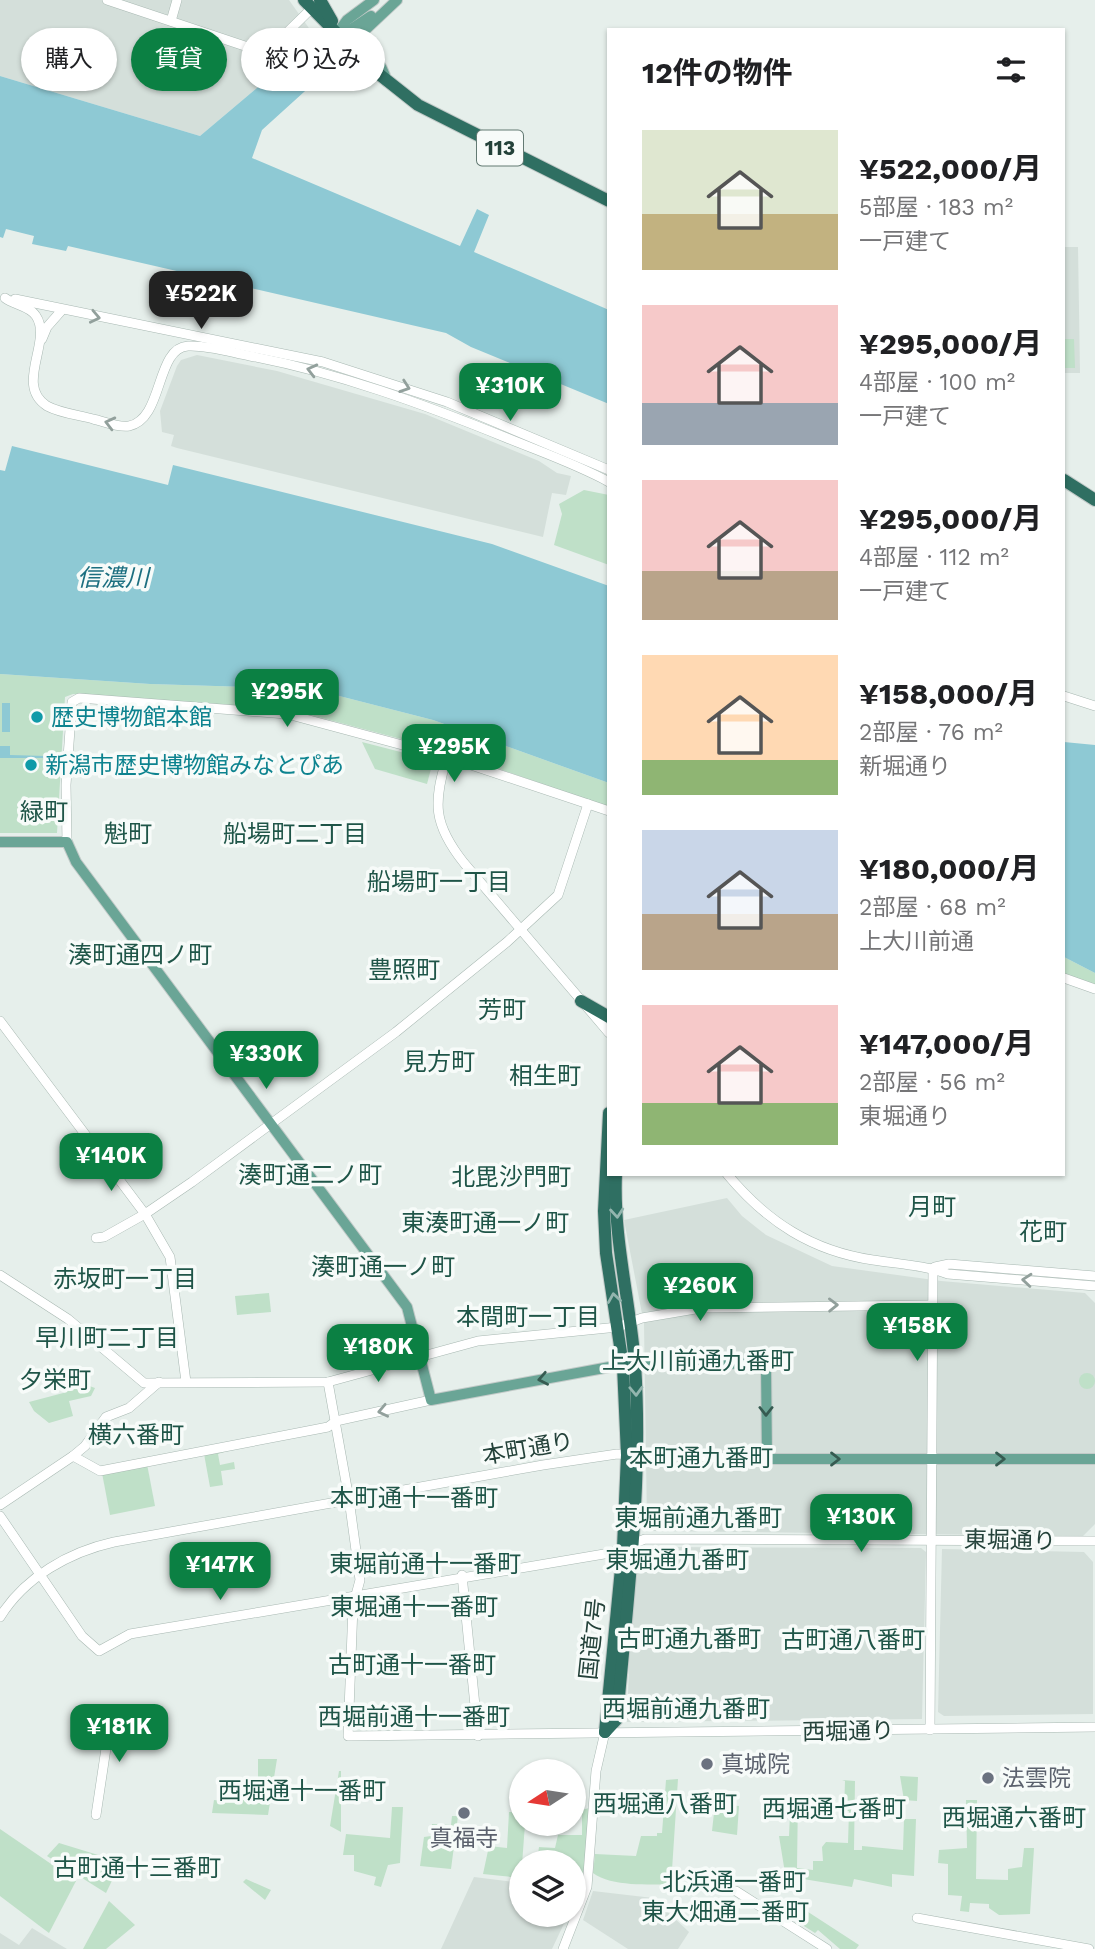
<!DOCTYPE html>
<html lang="ja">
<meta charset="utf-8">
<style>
body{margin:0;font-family:"Work Sans","Noto Sans JP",sans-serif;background:#f2f2f2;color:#202124;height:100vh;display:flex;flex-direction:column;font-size:26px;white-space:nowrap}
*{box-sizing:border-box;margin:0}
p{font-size:23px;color:#757577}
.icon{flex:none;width:38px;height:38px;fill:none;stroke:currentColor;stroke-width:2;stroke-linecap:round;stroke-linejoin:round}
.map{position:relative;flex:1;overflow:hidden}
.sheet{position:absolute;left:607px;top:28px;width:458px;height:1148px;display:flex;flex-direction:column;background:#fff;border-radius:0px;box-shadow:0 2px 5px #0004}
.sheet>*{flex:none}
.banner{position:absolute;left:21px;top:28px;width:481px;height:63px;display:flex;gap:14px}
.needle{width:46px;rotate:258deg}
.controls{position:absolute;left:509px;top:1759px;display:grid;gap:14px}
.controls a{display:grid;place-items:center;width:77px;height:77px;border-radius:50%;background:#fff;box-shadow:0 2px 5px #0004;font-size:35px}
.price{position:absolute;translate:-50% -60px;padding:0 16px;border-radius:14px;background:#0b8043;color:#fff;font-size:23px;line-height:46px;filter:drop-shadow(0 2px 4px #0008)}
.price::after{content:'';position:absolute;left:50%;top:42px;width:21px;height:16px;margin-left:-10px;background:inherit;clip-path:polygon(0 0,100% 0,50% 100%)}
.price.selected{background:#222;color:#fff}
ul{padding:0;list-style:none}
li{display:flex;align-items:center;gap:21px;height:175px;padding:0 35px}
li span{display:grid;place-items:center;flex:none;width:196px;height:140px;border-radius:0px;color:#555}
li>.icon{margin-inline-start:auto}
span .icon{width:84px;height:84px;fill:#fffc;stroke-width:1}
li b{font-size:30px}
h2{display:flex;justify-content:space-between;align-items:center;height:84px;padding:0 35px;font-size:30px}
.chip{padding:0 24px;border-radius:32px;background:#fff;box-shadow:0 2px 5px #0004;font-size:24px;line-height:63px}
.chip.selected{background:#0b8043;color:#fff}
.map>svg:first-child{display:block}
.built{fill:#d4dfda}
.green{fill:#bfe0c8}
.water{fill:#8ec9d4}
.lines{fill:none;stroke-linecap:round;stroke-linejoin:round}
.minor-casing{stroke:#a8b8b2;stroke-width:10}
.major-casing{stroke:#c2cac8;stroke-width:12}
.highway-casing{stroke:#c2cac8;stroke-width:14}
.minor{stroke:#fff;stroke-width:9}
.major{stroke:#6aa596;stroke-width:10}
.highway{stroke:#2f6f62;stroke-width:12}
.oneway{stroke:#92a09c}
.oneway2{stroke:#93b5ae}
.oneway3{stroke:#365b51}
.culture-dot{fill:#0f9aa8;stroke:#f7fbf9;stroke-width:2.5}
.worship-dot{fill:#6b7280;stroke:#f7fbf9;stroke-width:2.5}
.labels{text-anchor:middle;stroke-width:7;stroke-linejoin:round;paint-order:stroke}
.shield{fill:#f7fbf9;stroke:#637a73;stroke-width:2}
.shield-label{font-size:21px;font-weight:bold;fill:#24423a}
.culture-label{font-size:23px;fill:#0d838f;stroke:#f7fbf9;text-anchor:start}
.street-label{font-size:23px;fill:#24423a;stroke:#f7fbf9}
.worship-label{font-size:23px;fill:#5b616d;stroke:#f7fbf9;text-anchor:start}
.water-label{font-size:24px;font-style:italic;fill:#1c6f80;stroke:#f7fbf9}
.neighbourhood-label{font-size:24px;fill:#1f5548;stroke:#f7fbf9}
</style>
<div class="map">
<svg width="1095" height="1949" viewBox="0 0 1095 1949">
<rect width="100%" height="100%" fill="#e6efeb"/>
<g class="built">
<polygon points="0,0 289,0 316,38 200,136 0,76"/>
<polygon points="1064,247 1078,247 1080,373 1064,373"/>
<polygon points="197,355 277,371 425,414 539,461 557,473 571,476 566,495 552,493 543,537 177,448 171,446 174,435 162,432 160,411 177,366 181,360"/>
<polygon points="727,1198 742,1216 766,1235 832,1266 941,1281 1085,1293 1095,1303 1095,1524 1083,1536 653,1531 647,1524 644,1324 624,1220"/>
<polygon points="650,1547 921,1548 926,1552 922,1719 627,1722 633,1556"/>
<polygon points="942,1549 1084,1552 1093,1562 1093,1714 944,1716 938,1712"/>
<polygon points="474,1877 521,1883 522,1914 568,1915 552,1949 441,1949"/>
<polygon points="593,1891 653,1898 689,1932 678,1949 628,1949 583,1920"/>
<polygon points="32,1928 67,1949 0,1949 0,1933 19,1945"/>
</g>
<g class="green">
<polygon points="1064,339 1074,339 1075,368 1064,368"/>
<polygon points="584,490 609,495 609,565 554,545 562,514 559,504"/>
<polygon points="0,674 150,684 312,689 433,720 609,783 609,807 450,752 288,709 73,694 65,697 57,833 0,833"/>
<polygon points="362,742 424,758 432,765 427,784 375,769"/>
<polygon points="1064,957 1095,973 1095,987 1064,974"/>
<polygon points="269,1293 271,1312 237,1315 235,1296"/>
<circle cx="1087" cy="1381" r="8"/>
<polygon points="84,1384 95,1388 91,1396 69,1401 73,1416 49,1423 34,1411 29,1402 67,1392 68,1389"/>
<polygon points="236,1448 218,1454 220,1465 234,1462 235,1469 221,1471 223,1485 210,1487 204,1454"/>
<polygon points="147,1464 155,1506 110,1515 102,1473"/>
<polygon points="258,1759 277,1759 268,1815 212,1813 214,1800 241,1803 242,1797 262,1799 263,1778 258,1777"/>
<polygon points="339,1771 341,1771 341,1832 330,1826"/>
<polygon points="900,1776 918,1777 917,1801 904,1800"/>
<path d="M678 1779 671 1885C649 1884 612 1887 593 1873L595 1854 636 1856 641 1836H657V1833H662L666 1780Z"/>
<polygon points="842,1780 855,1781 854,1850 862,1850 862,1846 903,1850 904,1819 916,1819 914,1876 892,1874 892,1887 854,1879 852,1887 797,1878 790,1887 780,1881 785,1873 779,1836 789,1836 790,1814 784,1814 784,1796 798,1796 797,1868 813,1870 813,1861 823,1861 822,1847 826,1842 848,1843 849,1811 844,1811 845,1781"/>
<polygon points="966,1800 977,1800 976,1879 1008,1880 1008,1869 1022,1867 1024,1848 1034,1848 1030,1914 999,1915 989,1908 989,1904 970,1903 969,1912 960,1911 962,1896 948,1895 948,1864 938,1863 939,1850 967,1848"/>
<polygon points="715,1804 739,1806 737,1835 712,1831"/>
<polygon points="392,1807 403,1807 400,1863 388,1865 381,1887 374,1885 376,1877 354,1871 354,1855 343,1855 346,1834 390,1838"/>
<polygon points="589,1808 584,1871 580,1882 574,1882 574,1862 537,1862 539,1847 555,1848 558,1835 582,1835 582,1810"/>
<polygon points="509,1812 521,1812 522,1824 525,1824 521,1878 483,1874 489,1846 507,1848"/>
<polygon points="452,1816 458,1816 451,1869 420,1866 424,1837 431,1836 432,1824 451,1825"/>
<polygon points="0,1829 76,1881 49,1933 0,1896"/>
<polygon points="59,1843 121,1862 106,1893 47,1856"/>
<polygon points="246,1879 271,1890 265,1900 243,1882"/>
<polygon points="109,1901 135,1925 106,1949 83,1949"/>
<polygon points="802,1908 859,1945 856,1949 840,1949 818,1930 815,1933 804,1926 806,1922 797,1916"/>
</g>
<g class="water">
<polygon points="316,38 336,63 262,130 252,158 460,246 477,209 489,215 474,252 609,310 609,404 471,347 446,333 68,246 66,251 32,244 34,236 6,229 3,238 0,237 0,76 200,136"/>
<polygon points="12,446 168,485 173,465 492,544 609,586 609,783 433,720 312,689 150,684 0,674 0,470 5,471"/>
<rect x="2" y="703" width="8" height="29"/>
<polygon points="1064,742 1095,745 1095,973 1064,957"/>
<polygon points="0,746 10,746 10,755 46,756 46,758 0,758"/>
</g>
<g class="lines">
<defs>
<g id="minor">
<polyline points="107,0 266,53 312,8"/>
<polyline points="171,21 177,0"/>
<path d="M5 298C14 305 30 306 36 316 53 341 14 385 47 406 60 413 78 415 93 419 103 421 118 428 129 426 164 419 155 348 188 346 208 345 230 352 250 356 339 373 423 404 507 438 541 452 576 464 609 482"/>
<polyline points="15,299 323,362 447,402 609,470"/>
<polyline points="42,339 47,327 62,310"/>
<polyline points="1064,696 1095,706"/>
<path d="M447 757C433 803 433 824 464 863L609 1033"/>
<polyline points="67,842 66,785 72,702 79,698 287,714 447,757 609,811"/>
<polyline points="1064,978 1095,989"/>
<polyline points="0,1021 145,1214 170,1257 186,1382"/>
<path d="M727 1174C767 1222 812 1251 873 1260 898 1264 924 1265 948 1274L1095 1286"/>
<polyline points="96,1238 104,1237 145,1214 192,1182 396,1032 507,942 558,895 588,804"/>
<polyline points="935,1267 949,1264 1095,1276"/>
<polyline points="0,1275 68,1319 144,1383 328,1382 478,1341 618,1327 642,1318 701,1308 933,1305"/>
<polyline points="328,1382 349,1499 360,1580 353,1606 348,1736 1095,1727"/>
<polyline points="73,1456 100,1471 328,1427 336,1421 431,1400"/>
<polyline points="0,1505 73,1456 85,1446 106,1417 129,1408 159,1382"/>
<polyline points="0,1516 82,1636 99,1651 130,1634 610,1553 645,1539 1095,1541"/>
<polyline points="462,1575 478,1736"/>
<path d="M0 1617C25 1577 69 1552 114 1542L543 1465 617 1454 767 1459"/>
<polyline points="930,1730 933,1268"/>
<polyline points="96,1815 108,1735 119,1730 159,1735"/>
<polyline points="736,1891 827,1949"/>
<polyline points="917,1918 1089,1949"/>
<polyline points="563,1949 587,1887 596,1771 605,1732"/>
</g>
<g id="major">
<polyline points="338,32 353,28 371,16"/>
<polyline points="338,32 347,20 374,0"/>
<path d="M386 81C384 61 362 52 363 32L397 0"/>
<polyline points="0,842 67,842 76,862 407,1307 431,1400 615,1366 642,1363 766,1364 767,1459 1095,1459"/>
</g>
<g id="highway">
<polyline points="304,0 370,67 418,105 609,201"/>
<polyline points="320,0 332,21"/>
<polyline points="1064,480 1095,500"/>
<polyline points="581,1001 609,1017"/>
<polyline points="605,1732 623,1548 627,1455 623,1366 606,1253 604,1211 609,1113"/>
<path d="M605 1732 617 1719C627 1601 643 1484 635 1364 630 1301 613 1237 616 1174"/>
</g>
</defs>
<use href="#minor" class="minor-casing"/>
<use href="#major" class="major-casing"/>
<use href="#highway" class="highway-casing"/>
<use href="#minor" class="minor"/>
<use href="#major" class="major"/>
<use href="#highway" class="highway"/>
</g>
<defs><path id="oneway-chevron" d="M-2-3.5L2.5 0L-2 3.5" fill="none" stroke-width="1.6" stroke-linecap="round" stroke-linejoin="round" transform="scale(1.75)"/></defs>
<g class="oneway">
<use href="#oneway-chevron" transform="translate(95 317) rotate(12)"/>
<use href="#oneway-chevron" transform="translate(312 370) rotate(-166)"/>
<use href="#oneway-chevron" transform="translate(405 387) rotate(19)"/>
<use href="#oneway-chevron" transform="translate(110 423) rotate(-166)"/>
<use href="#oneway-chevron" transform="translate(1027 1280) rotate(-175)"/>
<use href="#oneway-chevron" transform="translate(833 1305) rotate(-1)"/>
<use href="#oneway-chevron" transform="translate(383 1411) rotate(168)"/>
</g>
<g class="oneway2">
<use href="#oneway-chevron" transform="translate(617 1213) rotate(85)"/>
<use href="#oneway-chevron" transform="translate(614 1298) rotate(-99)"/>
<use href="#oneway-chevron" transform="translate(636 1391) rotate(88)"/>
</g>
<g class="oneway3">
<use href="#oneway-chevron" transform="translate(543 1379) rotate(169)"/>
<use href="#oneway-chevron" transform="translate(766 1411) rotate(90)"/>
<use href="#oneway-chevron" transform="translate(835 1459)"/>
<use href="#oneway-chevron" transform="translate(1000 1459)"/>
</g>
<g class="culture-dot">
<circle cx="37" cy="717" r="7"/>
<circle cx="31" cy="765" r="7"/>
</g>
<g class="worship-dot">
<circle cx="707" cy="1764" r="7"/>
<circle cx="988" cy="1778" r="7"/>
<circle cx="464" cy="1813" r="7"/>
</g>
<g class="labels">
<rect class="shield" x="477" y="130.5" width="46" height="35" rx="5"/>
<g class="shield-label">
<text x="500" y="155">113</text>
</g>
<g class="culture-label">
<text x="51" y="725">歴史博物館本館</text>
<text x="45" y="773">新潟市歴史博物館みなとぴあ</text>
</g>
<g class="street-label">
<text transform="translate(528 1448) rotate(-10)" y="8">本町通り</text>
<text transform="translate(1010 1540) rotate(1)" y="8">東堀通り</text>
<text transform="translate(592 1639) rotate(-84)" y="8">国道7号</text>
<text transform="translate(848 1731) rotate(-1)" y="8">西堀通り</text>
</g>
<g class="worship-label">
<text x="721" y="1772">真城院</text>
<text x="1002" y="1786">法雲院</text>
<text x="464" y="1846" text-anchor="middle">真福寺</text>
</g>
<g class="water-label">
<text x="113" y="586">信濃川</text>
</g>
<g class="neighbourhood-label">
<text x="44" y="820">緑町</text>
<text x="128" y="842">魁町</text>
<text x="295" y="842">船場町二丁目</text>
<text x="439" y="890">船場町一丁目</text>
<text x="140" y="963">湊町通四ノ町</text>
<text x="404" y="978">豊照町</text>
<text x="502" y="1018">芳町</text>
<text x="439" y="1070">見方町</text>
<text x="545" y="1084">相生町</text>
<text x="310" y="1183">湊町通二ノ町</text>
<text x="511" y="1185">北毘沙門町</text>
<text x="932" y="1215">月町</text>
<text x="485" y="1231">東湊町通一ノ町</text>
<text x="1043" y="1240">花町</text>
<text x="383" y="1275">湊町通一ノ町</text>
<text x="125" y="1287">赤坂町一丁目</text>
<text x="528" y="1325">本間町一丁目</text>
<text x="107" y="1346">早川町二丁目</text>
<text x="698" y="1369">上大川前通九番町</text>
<text x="55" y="1388">夕栄町</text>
<text x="136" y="1443">横六番町</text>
<text x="701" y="1466">本町通九番町</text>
<text x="414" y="1506">本町通十一番町</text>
<text x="698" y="1526">東堀前通九番町</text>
<text x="677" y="1568">東堀通九番町</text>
<text x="425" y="1572">東堀前通十一番町</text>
<text x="414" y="1615">東堀通十一番町</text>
<text x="689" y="1647">古町通九番町</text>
<text x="853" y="1648">古町通八番町</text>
<text x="412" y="1673">古町通十一番町</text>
<text x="686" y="1717">西堀前通九番町</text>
<text x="414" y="1725">西堀前通十一番町</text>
<text x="302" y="1799">西堀通十一番町</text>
<text x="665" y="1812">西堀通八番町</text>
<text x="834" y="1817">西堀通七番町</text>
<text x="1014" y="1826">西堀通六番町</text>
<text x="137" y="1876">古町通十三番町</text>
<text x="734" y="1890">北浜通一番町</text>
<text x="725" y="1920">東大畑通二番町</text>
</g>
</g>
</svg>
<div class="controls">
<a><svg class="needle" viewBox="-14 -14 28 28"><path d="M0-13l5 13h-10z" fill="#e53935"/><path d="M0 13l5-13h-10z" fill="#757577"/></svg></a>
<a><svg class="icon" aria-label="layers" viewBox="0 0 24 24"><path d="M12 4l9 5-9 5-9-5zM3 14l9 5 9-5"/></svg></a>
</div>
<b class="price selected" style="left:201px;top:331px">¥522K</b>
<b class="price" style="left:510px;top:423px">¥310K</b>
<b class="price" style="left:287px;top:729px">¥295K</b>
<b class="price" style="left:454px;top:784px">¥295K</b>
<b class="price" style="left:266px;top:1091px">¥330K</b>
<b class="price" style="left:111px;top:1193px">¥140K</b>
<b class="price" style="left:700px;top:1323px">¥260K</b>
<b class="price" style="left:917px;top:1363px">¥158K</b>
<b class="price" style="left:378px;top:1384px">¥180K</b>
<b class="price" style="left:861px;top:1554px">¥130K</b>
<b class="price" style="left:220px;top:1602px">¥147K</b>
<b class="price" style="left:119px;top:1764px">¥181K</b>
<div class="banner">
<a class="chip">購入</a>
<a class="chip selected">賃貸</a>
<a class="chip">絞り込み</a>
</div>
<section class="sheet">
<h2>12件の物件<svg class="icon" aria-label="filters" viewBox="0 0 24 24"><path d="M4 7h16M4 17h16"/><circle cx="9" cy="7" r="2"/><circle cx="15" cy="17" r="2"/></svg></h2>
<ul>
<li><span style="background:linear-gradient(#dfe7d0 60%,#c2b280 0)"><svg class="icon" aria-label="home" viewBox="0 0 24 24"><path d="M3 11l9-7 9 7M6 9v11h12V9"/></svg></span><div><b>¥522,000/月</b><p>5部屋 · 183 m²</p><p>一戸建て</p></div></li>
<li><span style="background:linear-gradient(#f6c9c9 70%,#9aa5b1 0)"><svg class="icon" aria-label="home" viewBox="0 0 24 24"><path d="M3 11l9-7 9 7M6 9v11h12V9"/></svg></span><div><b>¥295,000/月</b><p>4部屋 · 100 m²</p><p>一戸建て</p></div></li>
<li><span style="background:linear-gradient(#f6c9c9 65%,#b9a48a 0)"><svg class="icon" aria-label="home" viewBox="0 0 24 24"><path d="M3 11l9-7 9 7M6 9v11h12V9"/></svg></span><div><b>¥295,000/月</b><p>4部屋 · 112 m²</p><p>一戸建て</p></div></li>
<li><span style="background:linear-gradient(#ffd9b3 75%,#8fb573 0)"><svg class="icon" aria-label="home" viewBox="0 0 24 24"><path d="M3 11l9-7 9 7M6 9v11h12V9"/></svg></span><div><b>¥158,000/月</b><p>2部屋 · 76 m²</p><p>新堀通り</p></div></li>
<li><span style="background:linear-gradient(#c9d6e8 60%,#b9a48a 0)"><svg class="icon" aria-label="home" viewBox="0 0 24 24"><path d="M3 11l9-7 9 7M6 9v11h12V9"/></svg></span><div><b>¥180,000/月</b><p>2部屋 · 68 m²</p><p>上大川前通</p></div></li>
<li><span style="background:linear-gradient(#f6c9c9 70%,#8fb573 0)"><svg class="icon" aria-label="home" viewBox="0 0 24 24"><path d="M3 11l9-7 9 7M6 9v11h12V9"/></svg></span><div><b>¥147,000/月</b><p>2部屋 · 56 m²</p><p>東堀通り</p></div></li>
</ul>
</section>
</div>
